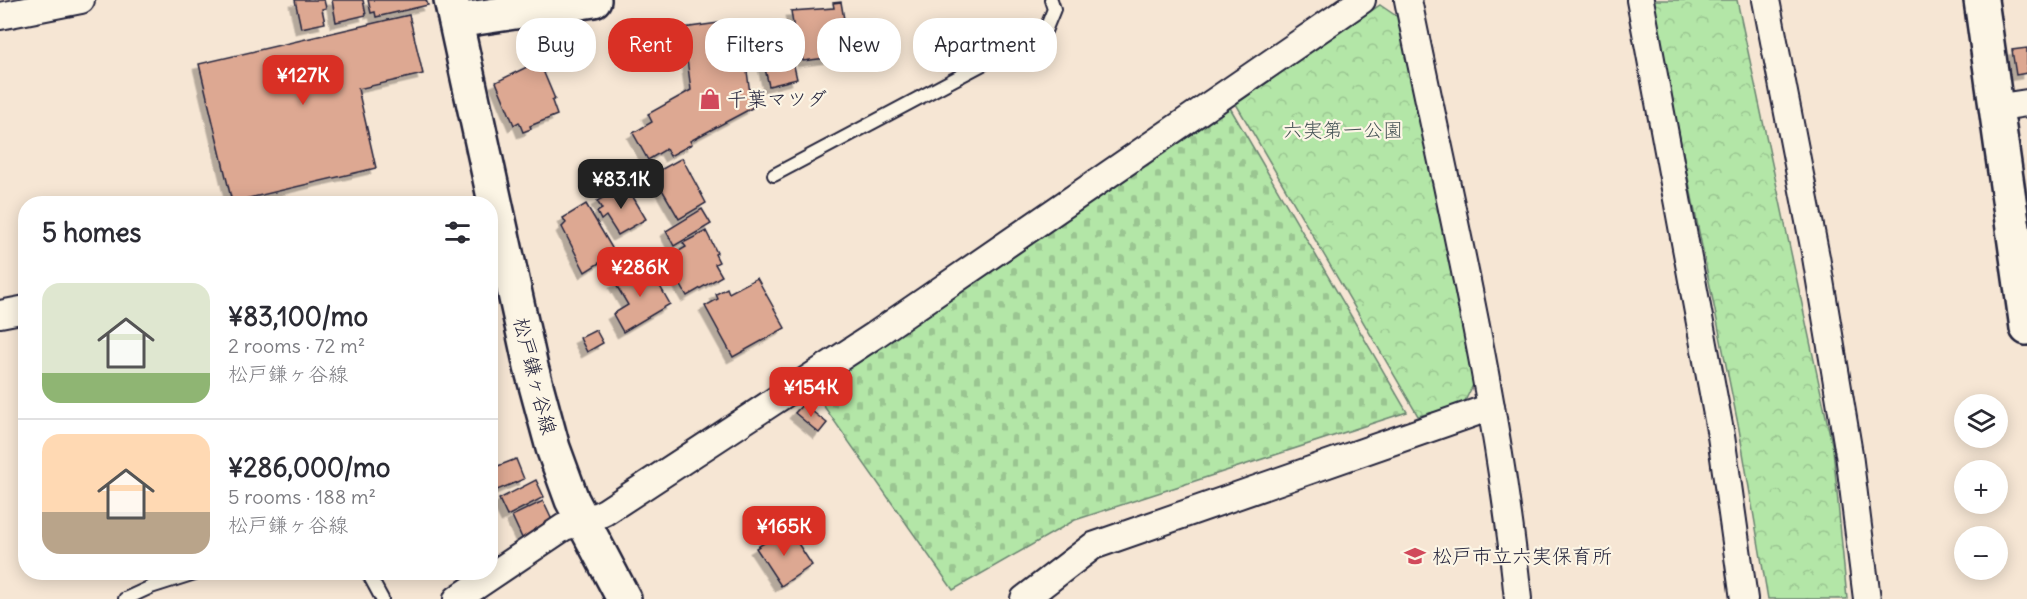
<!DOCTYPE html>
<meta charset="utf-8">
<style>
body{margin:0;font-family:Delius,"Klee One",sans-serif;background:#f7f7f7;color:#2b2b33;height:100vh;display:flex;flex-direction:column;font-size:22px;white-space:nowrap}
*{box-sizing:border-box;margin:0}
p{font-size:20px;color:#7c7c81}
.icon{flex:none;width:33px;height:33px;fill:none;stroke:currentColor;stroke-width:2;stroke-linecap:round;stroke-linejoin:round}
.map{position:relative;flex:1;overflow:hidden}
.details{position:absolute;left:18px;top:196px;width:480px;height:384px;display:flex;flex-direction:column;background:#fff;border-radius:24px;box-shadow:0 3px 15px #0003}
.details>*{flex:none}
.guide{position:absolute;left:516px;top:18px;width:570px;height:54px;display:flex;gap:12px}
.controls{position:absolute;left:1954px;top:394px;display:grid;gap:12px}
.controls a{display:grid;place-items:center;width:54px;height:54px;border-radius:50%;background:#fff;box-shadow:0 3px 15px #0003;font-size:30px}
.price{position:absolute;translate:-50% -51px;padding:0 14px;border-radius:12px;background:#d93025;color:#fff;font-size:20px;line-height:39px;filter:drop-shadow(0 2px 3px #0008)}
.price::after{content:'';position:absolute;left:50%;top:36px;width:18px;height:14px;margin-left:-9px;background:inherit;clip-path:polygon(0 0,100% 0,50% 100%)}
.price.selected{background:#222;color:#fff}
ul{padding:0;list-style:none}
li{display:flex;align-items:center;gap:18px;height:150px;padding:0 24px}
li+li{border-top:2px solid #e1e1e2}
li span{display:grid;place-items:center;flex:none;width:168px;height:120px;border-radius:18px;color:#555}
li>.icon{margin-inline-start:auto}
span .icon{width:72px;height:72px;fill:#fffc;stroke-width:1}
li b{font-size:26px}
h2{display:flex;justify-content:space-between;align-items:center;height:72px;padding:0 24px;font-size:26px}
.pill{padding:0 21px;border-radius:24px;background:#fff;box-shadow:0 3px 15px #0003;font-size:21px;line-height:54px}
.pill.selected{background:#d93025;color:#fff}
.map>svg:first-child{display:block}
.cemetery{fill:url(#cemetery-stones);stroke:#6a8471;stroke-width:1.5}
.park{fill:url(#park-crowns);stroke:#6a8471;stroke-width:1.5}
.building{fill:#dda892;stroke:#22223b;stroke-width:1.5;filter:url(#shadow)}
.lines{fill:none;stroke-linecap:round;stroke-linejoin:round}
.lane-casing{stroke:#22223b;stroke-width:16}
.street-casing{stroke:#22223b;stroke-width:30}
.secondary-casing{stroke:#22223b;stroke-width:38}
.lane{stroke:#fcf5e5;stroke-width:12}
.street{stroke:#fcf5e5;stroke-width:26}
.secondary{stroke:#fcf5e5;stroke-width:33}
.labels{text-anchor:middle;stroke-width:4.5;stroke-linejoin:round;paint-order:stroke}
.poi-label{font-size:20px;fill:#22223b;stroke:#fcf5e5;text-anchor:start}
.park-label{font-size:20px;fill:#465356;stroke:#fcf5e5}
.street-label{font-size:20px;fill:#22223b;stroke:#fcf5e5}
</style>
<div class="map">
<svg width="2027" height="599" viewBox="0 0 2027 599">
<defs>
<pattern id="cemetery-stones" width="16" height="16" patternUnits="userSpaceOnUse" patternTransform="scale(1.5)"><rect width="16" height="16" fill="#b3e6a7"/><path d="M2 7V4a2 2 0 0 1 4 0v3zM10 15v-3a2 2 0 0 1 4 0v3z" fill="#9ac591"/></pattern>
<pattern id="park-crowns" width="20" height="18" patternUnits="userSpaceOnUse" patternTransform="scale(1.5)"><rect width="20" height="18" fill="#b3e6a7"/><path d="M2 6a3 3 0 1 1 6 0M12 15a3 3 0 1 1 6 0" fill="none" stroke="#9ac591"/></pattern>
<filter id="shadow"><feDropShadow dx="-5.5" dy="5.5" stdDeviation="0" flood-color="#0004"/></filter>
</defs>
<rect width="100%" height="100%" fill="#f6e6d4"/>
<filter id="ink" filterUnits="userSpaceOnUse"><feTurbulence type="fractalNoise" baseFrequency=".0167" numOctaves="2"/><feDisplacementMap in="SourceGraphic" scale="12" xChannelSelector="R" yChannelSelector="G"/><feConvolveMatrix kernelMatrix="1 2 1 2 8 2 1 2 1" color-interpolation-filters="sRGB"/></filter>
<g filter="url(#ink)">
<polygon class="cemetery" points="1229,106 1407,412 1075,520 953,590 809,385"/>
<g class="park">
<polygon points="1652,0 1737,0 1833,449 1847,599 1768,599 1739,429"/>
<polygon points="1380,5 1402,20 1474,383 1463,405 1418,416 1236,104"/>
</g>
<g class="building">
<polygon points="295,0 324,0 326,8 322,9 325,23 301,28"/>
<polygon points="332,0 363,0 366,15 336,22"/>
<polygon points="368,0 426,0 428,5 376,17 375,12 371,13"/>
<polygon points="841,2 849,48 833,51 834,57 803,61 799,37 795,37 791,11 834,8 833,3"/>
<polygon points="409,15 423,74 358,89 376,168 232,202 199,64"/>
<polygon points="740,20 752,108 690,141 692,144 670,156 666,149 648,160 633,133 652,122 648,114 691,90 683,28"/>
<polygon points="788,40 797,79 769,86 760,47"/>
<polygon points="2027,48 2027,73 2016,75 2012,50"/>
<polygon points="539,61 555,99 552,101 557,115 530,126 531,129 523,132 519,122 514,125 496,82"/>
<polygon points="682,158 706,203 679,219 653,174"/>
<polygon points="626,185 646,219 618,235 606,216 601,220 597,212 602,209 597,201"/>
<polygon points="586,204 615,253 585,272 562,227 566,223 563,218"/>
<polygon points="702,209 711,224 674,246 666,231"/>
<polygon points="706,231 717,253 715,254 719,262 715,264 722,276 687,296 668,263 674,259 672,255 686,247 683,243"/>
<polygon points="648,265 670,304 623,332 613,314 628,305 615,283 630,275 628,273"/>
<polygon points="757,278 785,328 733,357 705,306 718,299 716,294 727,288 729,293"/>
<polygon points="596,330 603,343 587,352 580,338"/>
<polygon points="803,404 827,423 819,433 795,413"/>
<polygon points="516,459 524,479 490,493 490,469"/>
<polygon points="536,480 544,497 507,516 499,499"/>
<polygon points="543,501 552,520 549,521 551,523 523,540 512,516"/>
<polygon points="788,528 812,565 781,586 756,548"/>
</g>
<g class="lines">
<defs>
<g id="lane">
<polyline points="774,175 1045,31 1054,9 1051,0"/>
<polyline points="368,573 382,599"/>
<polyline points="125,599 151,587 195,573"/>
</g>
<g id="street">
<path d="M1408 0C1448 198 1498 397 1518 599"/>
<polyline points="1640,0 1721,436 1744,599"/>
<polyline points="1766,0 1816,257 1849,454 1867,599"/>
<polyline points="0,16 81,0"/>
<polyline points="1994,108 2027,103"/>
<polyline points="0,314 26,309"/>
<polyline points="457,599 564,527 584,522 605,512 875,335 1362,0"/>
<polyline points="1024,599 1093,546 1491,407"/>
</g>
<g id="secondary">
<polyline points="451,0 531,367 553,448 572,500 624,599"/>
<polyline points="1981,0 2027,328"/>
<polyline points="456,21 594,0"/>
</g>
</defs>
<use href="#lane" class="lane-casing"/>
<use href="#street" class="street-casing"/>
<use href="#secondary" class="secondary-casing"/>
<use href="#lane" class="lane"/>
<use href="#street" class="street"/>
<use href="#secondary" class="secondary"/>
</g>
</g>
<defs>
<symbol id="shop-bare" viewBox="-9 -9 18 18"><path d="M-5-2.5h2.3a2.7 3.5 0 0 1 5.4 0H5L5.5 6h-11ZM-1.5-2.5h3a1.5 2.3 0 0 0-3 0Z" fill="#d1495b" stroke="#fcf5e5" stroke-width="2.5" paint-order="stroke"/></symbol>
<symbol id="school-bare" viewBox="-9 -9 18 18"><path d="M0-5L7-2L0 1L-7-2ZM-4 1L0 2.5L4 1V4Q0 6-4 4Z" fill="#d1495b" stroke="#fcf5e5" stroke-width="2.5" paint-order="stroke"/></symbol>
</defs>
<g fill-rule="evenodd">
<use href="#shop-bare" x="695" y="84" width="30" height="30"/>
<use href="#school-bare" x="1400" y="541" width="30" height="30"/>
</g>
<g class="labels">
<g class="poi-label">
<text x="727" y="106">千葉マツダ</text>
<text x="1432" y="563">松戸市立六実保育所</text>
</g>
<g class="park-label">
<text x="1343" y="137">六実第一公園</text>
</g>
<g class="street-label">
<text transform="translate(535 376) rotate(76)" y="7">松戸鎌ヶ谷線</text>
</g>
</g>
</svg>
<div class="controls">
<a><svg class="icon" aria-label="layers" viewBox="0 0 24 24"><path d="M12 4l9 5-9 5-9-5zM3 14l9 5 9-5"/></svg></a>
<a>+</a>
<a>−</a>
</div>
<b class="price" style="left:303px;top:106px">¥127K</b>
<b class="price selected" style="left:621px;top:210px">¥83.1K</b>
<b class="price" style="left:640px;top:298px">¥286K</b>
<b class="price" style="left:811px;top:418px">¥154K</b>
<b class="price" style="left:784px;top:557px">¥165K</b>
<div class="guide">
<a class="pill">Buy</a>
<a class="pill selected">Rent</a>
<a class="pill">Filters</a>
<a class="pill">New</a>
<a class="pill">Apartment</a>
</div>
<section class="details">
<h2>5 homes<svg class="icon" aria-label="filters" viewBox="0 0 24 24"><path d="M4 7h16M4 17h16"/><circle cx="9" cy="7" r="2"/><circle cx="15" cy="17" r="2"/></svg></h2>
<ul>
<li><span style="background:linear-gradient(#dfe7d0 75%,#8fb573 0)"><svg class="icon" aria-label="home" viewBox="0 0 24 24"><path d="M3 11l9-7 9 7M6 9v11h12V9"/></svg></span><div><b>¥83,100/mo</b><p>2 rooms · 72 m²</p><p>松戸鎌ヶ谷線</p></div></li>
<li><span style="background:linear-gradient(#ffd9b3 65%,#b9a48a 0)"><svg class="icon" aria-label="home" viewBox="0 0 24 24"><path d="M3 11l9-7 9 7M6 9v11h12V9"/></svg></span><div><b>¥286,000/mo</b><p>5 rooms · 188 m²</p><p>松戸鎌ヶ谷線</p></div></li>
</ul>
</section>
</div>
